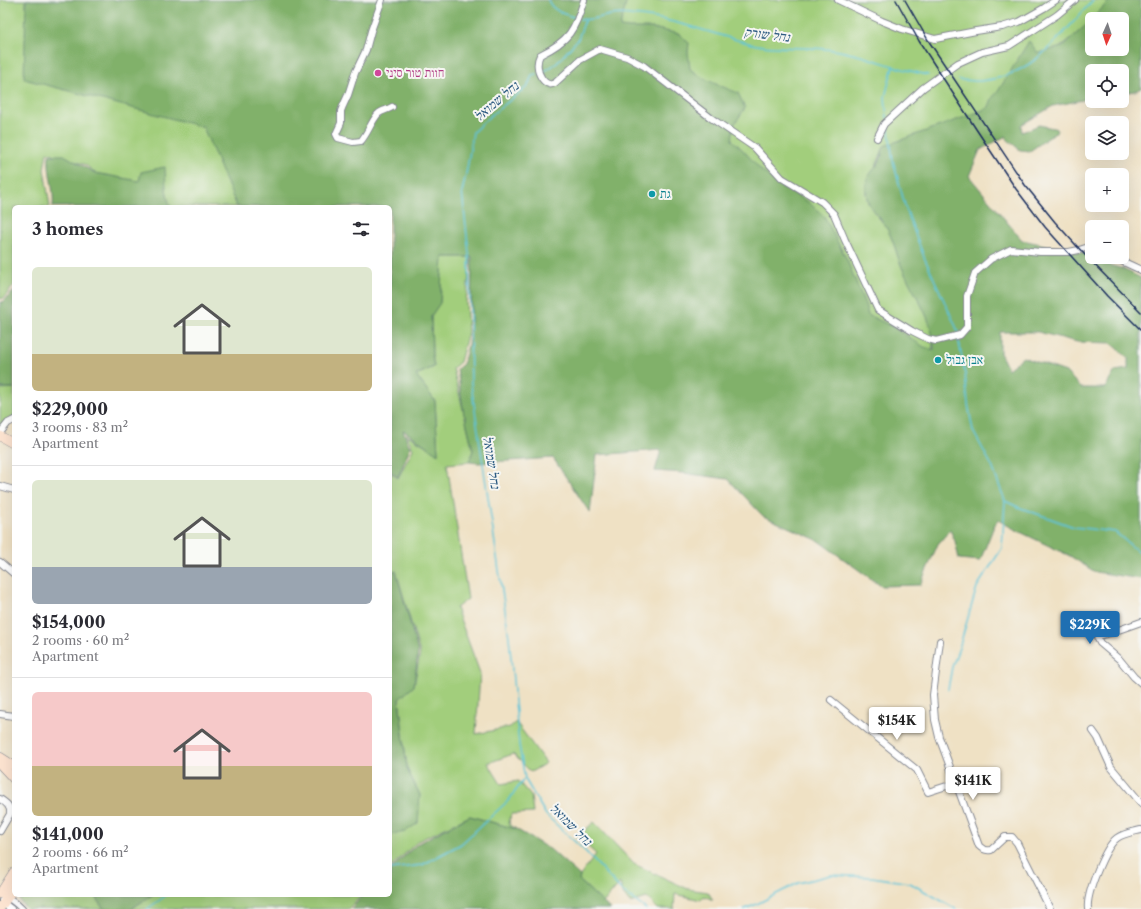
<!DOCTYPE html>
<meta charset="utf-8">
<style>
body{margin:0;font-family:"Libre Caslon Text","Frank Ruhl Libre",serif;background:#f2f2f3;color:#2b2b33;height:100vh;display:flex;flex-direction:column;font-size:15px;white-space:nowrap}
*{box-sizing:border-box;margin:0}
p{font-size:13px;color:#7c7c81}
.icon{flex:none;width:22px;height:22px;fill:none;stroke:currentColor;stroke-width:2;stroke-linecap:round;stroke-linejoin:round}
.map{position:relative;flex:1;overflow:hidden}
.panel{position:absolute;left:12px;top:205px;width:380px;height:692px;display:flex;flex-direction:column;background:#fff;border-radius:6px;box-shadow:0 4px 16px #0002}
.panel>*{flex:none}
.needle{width:26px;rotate:183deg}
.controls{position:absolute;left:1085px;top:12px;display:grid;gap:8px}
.controls a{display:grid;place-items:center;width:44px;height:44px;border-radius:6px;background:#fff;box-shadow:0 4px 16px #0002;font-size:20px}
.price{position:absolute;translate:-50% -34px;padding:0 9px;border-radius:4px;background:#fff;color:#222;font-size:13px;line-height:26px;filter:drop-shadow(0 1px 2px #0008)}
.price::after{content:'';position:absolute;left:50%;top:24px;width:12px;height:9px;margin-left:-6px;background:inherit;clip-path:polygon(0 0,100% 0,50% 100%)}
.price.on{background:#1f6fb2;color:#fff}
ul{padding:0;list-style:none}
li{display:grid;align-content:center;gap:8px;height:212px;padding:0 20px}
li+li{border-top:1px solid #e1e1e2}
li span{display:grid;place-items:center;height:124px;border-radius:6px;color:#555}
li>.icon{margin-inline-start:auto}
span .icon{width:72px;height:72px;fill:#fffc;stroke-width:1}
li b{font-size:17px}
h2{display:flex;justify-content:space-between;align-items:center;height:48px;padding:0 20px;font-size:17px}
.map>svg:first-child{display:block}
.green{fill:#a2ce7b;stroke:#5e7e6c}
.forest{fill:#81b16b;stroke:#4e7064;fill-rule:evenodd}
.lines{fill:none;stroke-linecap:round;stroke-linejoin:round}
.stream{stroke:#5cc4d9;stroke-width:1.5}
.street-casing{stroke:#858891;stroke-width:8}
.secondary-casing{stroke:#858891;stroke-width:10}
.street{stroke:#fff;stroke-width:6}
.secondary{stroke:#fde4d1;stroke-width:9}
.rail{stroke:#1b2f5e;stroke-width:1.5}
.hotel-dot{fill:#d1479c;stroke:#f6f6f2;stroke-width:1.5}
.culture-dot{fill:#0f9aa8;stroke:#f6f6f2;stroke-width:1.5}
.labels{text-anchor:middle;stroke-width:4;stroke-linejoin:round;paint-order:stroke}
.hotel-label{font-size:12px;fill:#b23c85;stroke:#f6f6f2;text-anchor:start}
.culture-label{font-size:12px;fill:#0d838f;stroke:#f6f6f2;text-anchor:start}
.water-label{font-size:13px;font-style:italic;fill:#2e5c83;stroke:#f6f6f2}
</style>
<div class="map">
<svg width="1141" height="909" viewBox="0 0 1141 909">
<rect width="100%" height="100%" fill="#f6f6f2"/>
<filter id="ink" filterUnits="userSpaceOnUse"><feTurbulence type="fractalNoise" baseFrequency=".025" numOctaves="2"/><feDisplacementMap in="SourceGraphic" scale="8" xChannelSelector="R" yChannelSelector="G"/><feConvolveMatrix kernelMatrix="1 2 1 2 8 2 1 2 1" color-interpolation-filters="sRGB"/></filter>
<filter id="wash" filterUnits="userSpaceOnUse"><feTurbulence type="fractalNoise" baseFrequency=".012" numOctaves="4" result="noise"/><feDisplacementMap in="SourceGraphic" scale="16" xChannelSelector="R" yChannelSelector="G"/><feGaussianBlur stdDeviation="0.9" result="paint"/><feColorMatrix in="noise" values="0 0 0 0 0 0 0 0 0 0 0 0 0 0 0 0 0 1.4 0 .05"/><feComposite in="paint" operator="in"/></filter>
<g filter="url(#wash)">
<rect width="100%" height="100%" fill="#efe1c4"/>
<g class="green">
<polygon points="0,0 31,0 206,124 240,207 131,207 86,165 47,152 44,169 50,207 14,207 14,285 4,298 0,299"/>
<polygon points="621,0 1119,0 1092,19 1092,21 1053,53 991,108 883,149 875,169 867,186 866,192 868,203 873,211 885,225 891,236 905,273 934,328 932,354 860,317 780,195 612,29"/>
<polygon points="443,257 471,257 466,302 468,332 460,362 453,368 473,450 469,462 447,464 468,599 456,608 480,673 476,734 510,727 516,722 546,763 531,772 513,754 488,763 501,784 518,781 531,796 533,813 511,814 509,824 516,829 470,816 418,841 390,868 390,835 395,834 420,795 407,769 399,698 414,686 420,653 396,571 390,573 390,472 398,478 413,449 406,434 438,453 435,401 416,375 434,367 432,355 431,316 440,302"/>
<polygon points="14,388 14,418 10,419 0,428 0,389"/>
<polygon points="594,822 634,864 688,889 708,892 713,900 704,896 701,900 675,894 674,908 675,909 658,909 647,898 630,903 623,894 620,883 603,903 579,880 580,876 596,854 577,837"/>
<path d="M20 895H96C98 900 100 907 106 909H27L20 901Z"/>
<polygon points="152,895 362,895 348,909 131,909"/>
</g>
<g class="forest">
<path d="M26 0H627L620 27 630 28H652L680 34 689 43 688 52 690 69C704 80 721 86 738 93L745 108 734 125 732 140 742 149 762 171 780 186 808 202 824 216 847 260 865 304 868 315 893 327 924 347 934 350C934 320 916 298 904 272 896 256 894 238 884 224 873 207 865 207 866 184 866 175 877 168 880 160 882 156 882 150 884 146L965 117 988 108C992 102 990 98 997 93L1029 41 1038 53 1062 47 1084 27 1109 1 1141 0V88L1135 91 1122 93V71H1092V98L1053 106 1021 125 1022 132 1039 125 1058 129 1055 133 1030 151 1020 150 1007 139 1006 136 980 150 969 176 1022 240 1092 255V260L1123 269 1141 278V579L1095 572 1070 556 1016 530 998 520 994 526 980 561 959 559 955 541 950 530 938 544 920 585 881 586 817 540 763 516 728 479 683 473 655 471 661 450 597 455 590 513 553 458 478 463 469 462 473 450 466 421V417L464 415 457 369 463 364 468 345 471 321 472 257H443L440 303 431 316 432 355 434 367 416 375 435 401 438 454 403 430 410 448 398 477 390 471V207H237L203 127 24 79ZM1092 19H1122V49H1092ZM1000 332H1038L1077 342 1111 343 1116 347 1128 358V369L1115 371 1105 388H1081L1066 372 1023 357 1008 369 1000 353Z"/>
<path d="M49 155H64L95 173 139 181 141 172 165 167C166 181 165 195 171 207H53C55 189 47 172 49 155Z"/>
<polygon points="14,291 14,388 0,388 0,302 3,302"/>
<polygon points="396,571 418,652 414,686 399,699 407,769 420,795 418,823 405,832 390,835 390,573"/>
<polygon points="470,816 516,829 551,850 580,876 579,880 610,909 351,909 363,895 390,895 390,870 417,844"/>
<path d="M96 895H152L131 909H106C100 907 98 900 96 895Z"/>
</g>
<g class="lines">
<g class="stream">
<path d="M548 0C553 12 565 14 576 18"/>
<path d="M580 19C590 21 600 17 610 15 617 14 625 14 631 15 673 18 712 34 752 44 776 50 801 46 825 49 848 51 871 59 893 66 904 70 916 72 928 75"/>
<polyline points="541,73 545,71 557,63 578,39 585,20"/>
<polyline points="537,74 532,75 528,86 490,116 473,132 467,169 462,192 469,253 471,384 509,637 519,745 525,779 546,815 586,852 624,893 646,909"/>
<path d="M959 80C966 80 973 81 980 81 1033 77 1060 36 1093 0"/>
<polyline points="887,118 885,97 893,66"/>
<polyline points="888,124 893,161 906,209 924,257 957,329 958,334"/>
<polyline points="1005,501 1018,507 1074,527 1115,532 1141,554"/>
<polyline points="948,689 952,667 960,645 977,587 1002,548 1005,501 992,466 973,431 968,404 965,374 958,337"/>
<polyline points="390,869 422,865 461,844 509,800 524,779"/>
<polyline points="147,909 167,895"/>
<polyline points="744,909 755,905 798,883 831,875 872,877 910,883 956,909"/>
</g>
</g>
</g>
<g filter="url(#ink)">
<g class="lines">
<defs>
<g id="street">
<path d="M382 0 371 31 366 50 355 73 348 95 343 106 341 111V123L336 134 338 138 353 142 361 141C368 133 371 122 378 114 382 110 388 110 392 107"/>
<path d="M584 0C575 30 569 41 540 55 538 59 537 63 538 68 538 73 543 83 549 84 550 85 553 84 555 83L580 60 600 49 627 57 644 66 711 118 755 148 782 178 822 202 834 214 845 240 878 310 912 331 928 339 936 341 960 335 967 327V296L975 273 991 259 1011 249 1040 252H1069L1079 250 1092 246"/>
<polyline points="838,0 882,21 902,29 935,39 976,31 1002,27 1019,22 1044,8 1056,0"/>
<polyline points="877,138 884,124 923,88 958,63 982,52 1009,46 1057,15 1075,0"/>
<polyline points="1113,257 1141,270"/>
<polyline points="0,433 8,423 14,420"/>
<polyline points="0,486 14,490"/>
<polyline points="0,562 14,574"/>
<polyline points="1141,622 1110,633 1098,636 1097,637 1100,643 1120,660 1134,677 1141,683"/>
<path d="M940 641 933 695 935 720 939 737 979 846C983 850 986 851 991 850L1005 837H1012L1017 843 1050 909"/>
<polyline points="831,700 917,770 928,792 956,783"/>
<polyline points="0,714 14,716"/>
<polyline points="1093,731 1098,738 1111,767 1141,803"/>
<path d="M0 799C6 803 11 806 10 814L0 831"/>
<path d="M6 897C12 899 17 904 22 909"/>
<polyline points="2,901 3,903 11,909"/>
<path d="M1088 909C1086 894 1105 847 1117 838 1124 833 1133 832 1141 830"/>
</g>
<g id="secondary">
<polyline points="0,436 14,444"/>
<polyline points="0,757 14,766"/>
<polyline points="0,764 14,779"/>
<polyline points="0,894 14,872"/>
<polyline points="0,908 14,888"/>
</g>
</defs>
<use href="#street" class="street-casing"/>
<use href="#secondary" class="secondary-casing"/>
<use href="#street" class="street"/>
<use href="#secondary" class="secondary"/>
<g class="rail">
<polyline points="896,0 919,41 976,129 1016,189 1045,227 1107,296 1141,330"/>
<polyline points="905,0 928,40 1025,185 1055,222 1085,255 1141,312"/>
</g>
</g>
</g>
<circle class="hotel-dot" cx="378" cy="73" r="4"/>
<g class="culture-dot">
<circle cx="652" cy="194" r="4"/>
<circle cx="938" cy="360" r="4"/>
</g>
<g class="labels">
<g class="hotel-label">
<text x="386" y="77">חוות טור סיני</text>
</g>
<g class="culture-label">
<text x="660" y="198">גת</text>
<text x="946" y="364">אבן גבול</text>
</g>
<g class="water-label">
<text transform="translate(767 34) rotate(7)" y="5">נחל שורק</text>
<text transform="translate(496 101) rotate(-40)" y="5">נחל שמואל</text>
<text transform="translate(492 462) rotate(81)" y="5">נחל שמואל</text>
<text transform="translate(571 824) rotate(45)" y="5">נחל שמואל</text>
</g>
</g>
</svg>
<div class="controls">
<a><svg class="needle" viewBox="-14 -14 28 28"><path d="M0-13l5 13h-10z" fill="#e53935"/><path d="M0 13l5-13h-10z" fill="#7c7c81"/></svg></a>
<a><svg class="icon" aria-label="locate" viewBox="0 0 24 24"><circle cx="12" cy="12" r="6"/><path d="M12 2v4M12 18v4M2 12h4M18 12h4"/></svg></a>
<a><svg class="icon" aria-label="layers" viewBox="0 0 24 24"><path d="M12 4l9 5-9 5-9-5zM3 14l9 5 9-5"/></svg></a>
<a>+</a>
<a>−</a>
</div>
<b class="price on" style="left:1090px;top:645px">$229K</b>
<b class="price" style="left:897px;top:741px">$154K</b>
<b class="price" style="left:973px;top:801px">$141K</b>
<section class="panel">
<h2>3 homes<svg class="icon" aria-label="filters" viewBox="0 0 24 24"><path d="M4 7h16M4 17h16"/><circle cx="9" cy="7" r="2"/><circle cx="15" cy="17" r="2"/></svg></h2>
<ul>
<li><span style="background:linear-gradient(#dfe7d0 70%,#c2b280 0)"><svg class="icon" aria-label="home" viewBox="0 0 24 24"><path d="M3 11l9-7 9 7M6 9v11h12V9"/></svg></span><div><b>$229,000</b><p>3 rooms · 83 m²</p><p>Apartment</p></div></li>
<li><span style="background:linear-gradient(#dfe7d0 70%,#9aa5b1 0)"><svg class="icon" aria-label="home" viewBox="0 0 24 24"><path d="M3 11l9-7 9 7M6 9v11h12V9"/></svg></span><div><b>$154,000</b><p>2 rooms · 60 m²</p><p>Apartment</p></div></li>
<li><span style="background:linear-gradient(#f6c9c9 60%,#c2b280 0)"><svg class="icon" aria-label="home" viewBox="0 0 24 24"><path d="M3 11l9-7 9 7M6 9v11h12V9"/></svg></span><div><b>$141,000</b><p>2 rooms · 66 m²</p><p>Apartment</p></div></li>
</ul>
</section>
</div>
